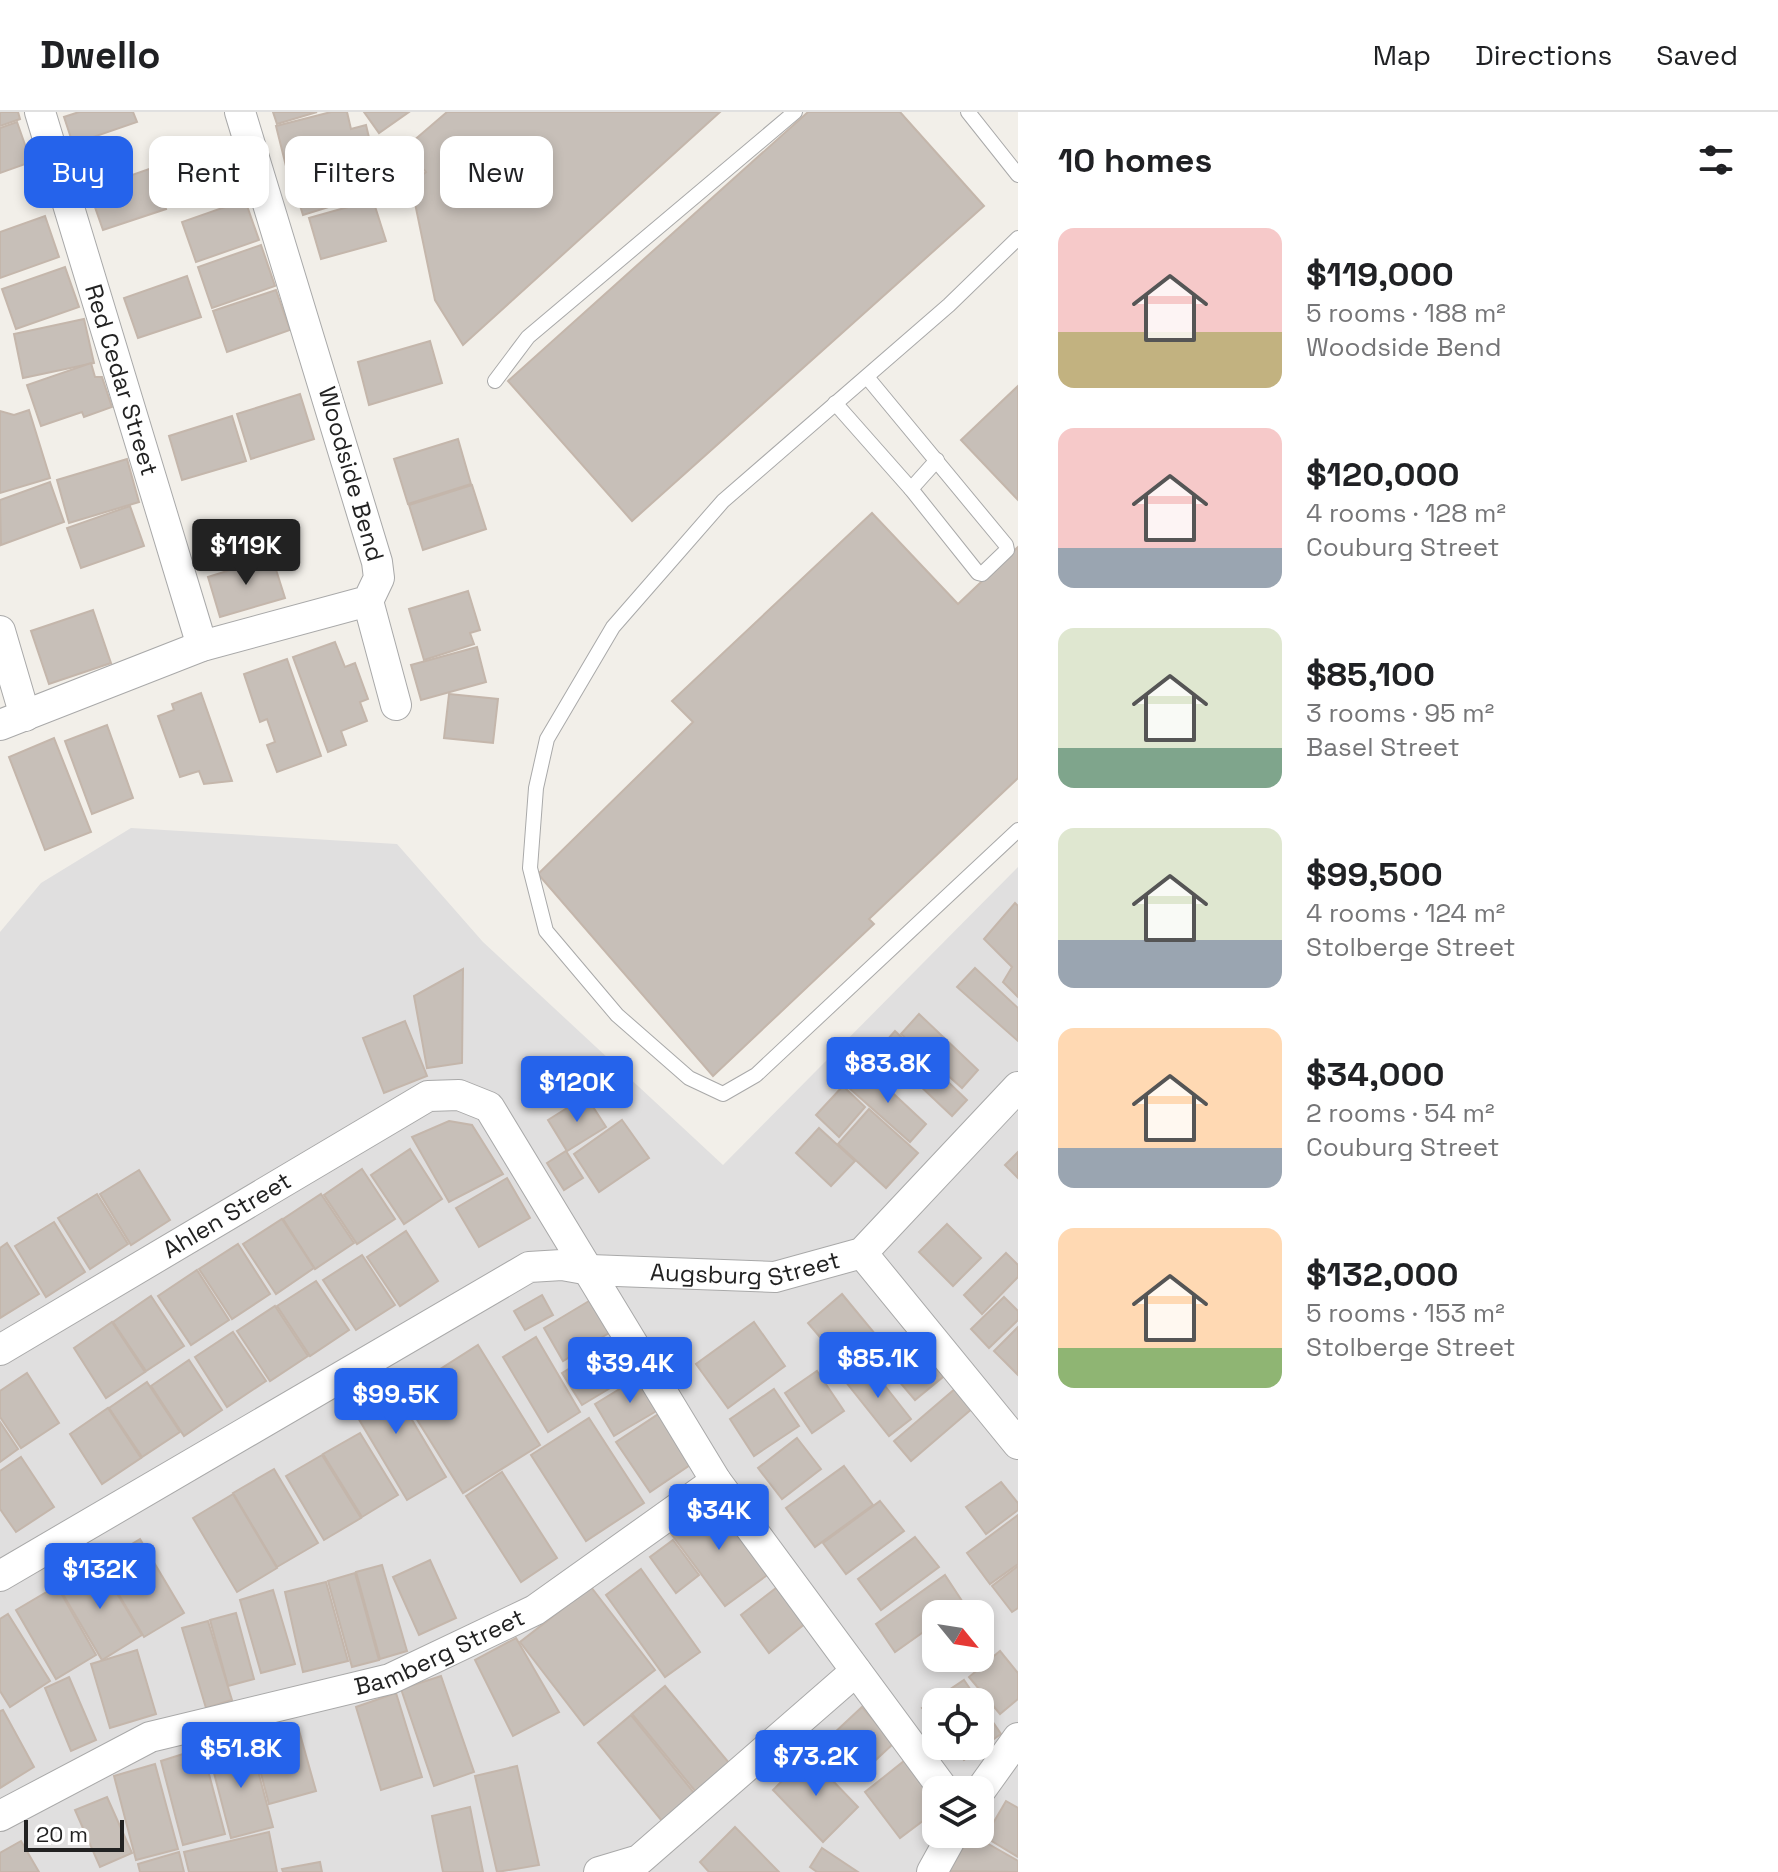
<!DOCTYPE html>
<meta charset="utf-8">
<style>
body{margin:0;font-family:"Space Grotesk",sans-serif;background:#f6f6f6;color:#202124;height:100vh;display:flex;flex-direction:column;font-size:30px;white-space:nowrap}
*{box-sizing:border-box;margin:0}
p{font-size:26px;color:#757577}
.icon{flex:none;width:44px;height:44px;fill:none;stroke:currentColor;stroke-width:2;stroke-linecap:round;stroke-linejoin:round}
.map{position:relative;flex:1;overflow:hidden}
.drawer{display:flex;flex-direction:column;background:#fff;width:760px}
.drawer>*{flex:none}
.banner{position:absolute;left:24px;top:24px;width:760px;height:72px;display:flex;gap:16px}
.needle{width:52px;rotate:120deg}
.tools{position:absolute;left:922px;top:1488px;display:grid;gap:16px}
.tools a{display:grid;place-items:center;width:72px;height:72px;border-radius:16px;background:#fff;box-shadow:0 4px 12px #0003;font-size:40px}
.scale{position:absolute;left:24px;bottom:20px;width:100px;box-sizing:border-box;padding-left:8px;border:4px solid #222;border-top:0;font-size:22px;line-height:28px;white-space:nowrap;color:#222;-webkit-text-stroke:6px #fff;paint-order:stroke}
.price{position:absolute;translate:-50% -68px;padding:0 18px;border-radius:8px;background:#2563eb;color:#fff;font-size:26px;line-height:52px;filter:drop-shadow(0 2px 4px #0008)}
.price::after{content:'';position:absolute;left:50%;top:48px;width:24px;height:18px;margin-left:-12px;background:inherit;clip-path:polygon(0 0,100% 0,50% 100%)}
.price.current{background:#222;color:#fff}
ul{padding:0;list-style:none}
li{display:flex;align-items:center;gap:24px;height:200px;padding:0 40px}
li span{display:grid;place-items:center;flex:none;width:224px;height:160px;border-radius:16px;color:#555}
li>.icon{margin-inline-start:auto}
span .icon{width:96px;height:96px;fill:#fffc;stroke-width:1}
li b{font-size:34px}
h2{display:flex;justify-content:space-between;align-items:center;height:96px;padding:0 40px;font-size:34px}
.pill{padding:0 28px;border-radius:16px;background:#fff;box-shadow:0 4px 12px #0003;font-size:28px;line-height:72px}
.pill.current{background:#2563eb;color:#fff}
header{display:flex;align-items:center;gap:48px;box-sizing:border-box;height:112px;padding:0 40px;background:#fff;border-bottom:2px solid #e0e0e0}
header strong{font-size:38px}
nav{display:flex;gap:44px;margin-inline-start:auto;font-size:28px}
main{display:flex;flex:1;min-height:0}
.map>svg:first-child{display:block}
.residential{fill:#e0dfdf;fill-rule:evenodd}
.building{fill:#c7bfb8;stroke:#c4b6ab;stroke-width:2}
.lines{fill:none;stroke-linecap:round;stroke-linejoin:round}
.service-casing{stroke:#a9a9a9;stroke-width:16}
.minor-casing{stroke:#a9a9a9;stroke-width:32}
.service{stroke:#fff;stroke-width:14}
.minor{stroke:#fff;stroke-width:30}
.labels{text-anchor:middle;stroke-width:8;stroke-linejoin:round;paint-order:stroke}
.street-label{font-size:24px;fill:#222;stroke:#fff}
</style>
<header>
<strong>Dwello</strong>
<nav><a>Map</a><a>Directions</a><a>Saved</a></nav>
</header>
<main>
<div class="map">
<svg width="1018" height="1760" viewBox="0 0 1018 1760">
<rect width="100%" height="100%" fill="#f2efe9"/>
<path class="residential" d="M131 716 397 732 483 830 723 1053 1018 755V1760H0V820L41 771ZM936 1502H980V1546H936ZM936 1590H980V1634H936ZM936 1678H980V1722H936Z"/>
<g class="building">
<polygon points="0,0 18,0 20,7 0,14"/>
<polygon points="79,0 133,0 137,10 73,32 64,5"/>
<polygon points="273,0 317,0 277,12"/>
<polygon points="331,0 347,0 351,17 366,13 372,38 287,58 276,14"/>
<polygon points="364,0 409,0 379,21"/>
<polygon points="447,0 720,0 463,233 435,188 411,72 426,60 405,36"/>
<polygon points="808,0 900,0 984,94 632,409 508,269"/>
<polygon points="17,10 31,50 0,61 0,16"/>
<polygon points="372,40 383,78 303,103 296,81 309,77 304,61"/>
<polygon points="152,56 166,97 103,118 89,78"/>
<polygon points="245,88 259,128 196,150 182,110"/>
<polygon points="373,88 386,129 321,147 309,106"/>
<polygon points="45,104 59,145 0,166 0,120"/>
<polygon points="261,133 275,174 212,196 198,155"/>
<polygon points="65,155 79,195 16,217 2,177"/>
<polygon points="187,164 201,205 138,226 124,186"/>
<polygon points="276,178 290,218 227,240 213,199"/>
<polygon points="84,207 94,251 23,266 14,222"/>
<polygon points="430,229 442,271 369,293 358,250"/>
<polygon points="91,251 95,265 102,265 112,295 84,305 82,300 41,314 27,273"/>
<polygon points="1018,274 1018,388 961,328"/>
<polygon points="300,282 314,327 251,347 237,302"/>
<polygon points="29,298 50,366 0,381 0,299 14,303"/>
<polygon points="232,304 246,349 182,368 169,324"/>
<polygon points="458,327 471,372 408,392 394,347"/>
<polygon points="127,347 139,390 69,411 57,368"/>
<polygon points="50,370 64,410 1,433 0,388"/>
<polygon points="472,373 486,417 423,438 409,393"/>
<polygon points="130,394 144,434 81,456 67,416"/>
<polygon points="872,401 958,492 1018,435 1018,666 869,807 874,812 713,964 538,762 693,610 672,589"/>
<polygon points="272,445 285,486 220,505 208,465"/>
<polygon points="468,479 480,518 470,521 474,532 424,548 409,497"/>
<polygon points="93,498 111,551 49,572 31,519"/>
<polygon points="335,530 345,555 355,551 368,587 360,590 367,609 341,619 346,633 328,640 293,545"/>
<polygon points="477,535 486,570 421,588 411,553"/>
<polygon points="287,547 321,644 277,660 267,633 275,630 267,607 260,610 244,562"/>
<polygon points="201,581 232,669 204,672 199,659 180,665 158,604 174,598 172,592"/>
<polygon points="449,582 498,587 493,631 444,626"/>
<polygon points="107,613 133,686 92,702 65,629"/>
<polygon points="54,626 91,720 45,738 9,645"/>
<polygon points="1015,791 1018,794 1018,885 1003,870 1012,855 984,827"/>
<polygon points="975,856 1018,896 1018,929 957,875"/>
<polygon points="463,857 462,951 427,956 414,884"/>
<polygon points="919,902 978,958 962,976 901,922"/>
<polygon points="405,909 427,964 384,981 363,926"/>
<polygon points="895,919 967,988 952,1004 880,936"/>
<polygon points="867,957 926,1012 910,1030 849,976"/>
<polygon points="843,974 865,995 839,1025 816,1003"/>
<polygon points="586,984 606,1015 567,1039 548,1008"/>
<polygon points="869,997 918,1041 886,1076 838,1032"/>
<polygon points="622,1008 649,1046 599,1080 574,1042"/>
<polygon points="449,1009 472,1013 503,1062 449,1090 412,1025"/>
<polygon points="819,1016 855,1049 831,1074 796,1041"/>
<polygon points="410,1037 442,1087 404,1112 371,1063"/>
<polygon points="566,1039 583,1066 564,1078 547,1051"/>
<polygon points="1018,1040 1018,1066 1005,1053"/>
<polygon points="362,1057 395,1107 357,1132 324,1083"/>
<polygon points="139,1058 170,1108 131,1133 100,1082"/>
<polygon points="507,1066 530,1106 479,1135 456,1096"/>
<polygon points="97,1082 128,1132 90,1157 58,1106"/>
<polygon points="321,1082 354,1131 315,1157 283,1107"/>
<polygon points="282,1107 314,1156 276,1182 243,1132"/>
<polygon points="54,1110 85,1160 46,1185 15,1134"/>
<polygon points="947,1112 981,1146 953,1174 919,1140"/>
<polygon points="406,1119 438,1169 400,1194 367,1145"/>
<polygon points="7,1131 39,1182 0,1206 0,1136"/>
<polygon points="238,1132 270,1182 232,1207 199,1157"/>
<polygon points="1006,1141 1018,1153 1018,1165 982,1202 964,1183"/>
<polygon points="362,1143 395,1193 356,1218 323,1168"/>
<polygon points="197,1158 229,1208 191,1233 158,1184"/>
<polygon points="316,1169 349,1218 310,1244 277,1194"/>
<polygon points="842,1182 876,1223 842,1251 808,1211"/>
<polygon points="542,1183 553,1203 525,1218 514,1199"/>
<polygon points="151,1184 184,1234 146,1259 113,1210"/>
<polygon points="1004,1185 1018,1199 1018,1208 989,1236 971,1217"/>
<polygon points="594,1186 614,1218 563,1249 544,1216"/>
<polygon points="275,1194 308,1244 270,1269 237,1219"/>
<polygon points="112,1210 145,1260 106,1286 74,1236"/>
<polygon points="754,1210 785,1254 728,1296 696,1252"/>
<polygon points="1018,1215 1018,1263 994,1239"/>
<polygon points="915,1219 949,1260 915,1288 880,1247"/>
<polygon points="233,1220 266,1269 227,1295 195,1245"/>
<polygon points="536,1225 580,1300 548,1320 503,1245"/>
<polygon points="613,1230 632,1263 582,1293 562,1261"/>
<polygon points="478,1233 540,1333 463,1381 401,1282"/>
<polygon points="189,1248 222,1298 184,1324 151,1274"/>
<polygon points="867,1251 911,1307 889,1324 845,1269"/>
<polygon points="817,1259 844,1299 812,1321 785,1281"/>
<polygon points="27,1261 59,1311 21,1336 0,1305 0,1279"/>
<polygon points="384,1261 446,1365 407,1388 345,1284"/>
<polygon points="646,1261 665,1294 614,1324 595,1292"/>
<polygon points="147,1270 180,1320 142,1345 109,1296"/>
<polygon points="956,1276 973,1296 911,1349 894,1329"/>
<polygon points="774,1277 799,1314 754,1344 730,1307"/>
<polygon points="108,1296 141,1346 102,1372 70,1322"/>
<polygon points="666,1297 699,1347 650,1380 616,1330"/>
<polygon points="589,1306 644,1391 586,1429 531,1343"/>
<polygon points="0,1310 18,1337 0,1350"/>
<polygon points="360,1321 398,1383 362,1405 323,1342"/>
<polygon points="797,1326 821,1357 782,1387 758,1356"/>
<polygon points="322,1343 361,1406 324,1428 286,1364"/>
<polygon points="21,1345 54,1395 16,1420 0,1397 0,1359"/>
<polygon points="844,1354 873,1393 815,1435 786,1396"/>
<polygon points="274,1357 318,1431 277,1455 233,1381"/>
<polygon points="502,1360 557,1446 521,1470 466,1384"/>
<polygon points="1001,1370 1018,1391 1018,1398 986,1422 966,1395"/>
<polygon points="233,1382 277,1456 237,1480 193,1406"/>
<polygon points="714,1385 770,1461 725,1494 669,1419"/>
<polygon points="880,1389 904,1419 846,1462 823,1431"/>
<polygon points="1018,1403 1018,1452 990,1472 967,1441"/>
<polygon points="915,1425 939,1455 881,1498 858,1467"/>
<polygon points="140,1427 184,1501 144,1525 100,1451"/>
<polygon points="673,1428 699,1463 676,1481 650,1445"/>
<polygon points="430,1448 456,1506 419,1523 393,1465"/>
<polygon points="98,1450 142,1523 102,1548 58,1474"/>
<polygon points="382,1453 407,1539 380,1547 356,1460"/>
<polygon points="1018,1454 1018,1496 1012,1500 992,1474"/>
<polygon points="641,1457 700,1540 665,1565 606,1483"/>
<polygon points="355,1461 379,1548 352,1555 328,1469"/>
<polygon points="945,1463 964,1492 949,1502 936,1502 936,1511 895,1540 876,1512"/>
<polygon points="326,1470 348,1549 303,1560 285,1480"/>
<polygon points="780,1473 807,1510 769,1541 741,1503"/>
<polygon points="57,1474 96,1543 56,1567 16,1498"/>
<polygon points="591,1475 655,1558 584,1613 520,1530"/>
<polygon points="273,1478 295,1552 261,1561 240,1488"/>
<polygon points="236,1501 254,1567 228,1574 210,1508"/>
<polygon points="8,1502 50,1569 10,1595 0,1579 0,1507"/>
<polygon points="208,1509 232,1588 206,1596 182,1516"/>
<polygon points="516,1526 559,1600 513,1624 475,1548"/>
<polygon points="137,1538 156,1602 110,1616 91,1552"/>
<polygon points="1000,1539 1018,1561 1018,1587 1000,1602 969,1565"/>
<polygon points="441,1564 474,1660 434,1674 401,1577"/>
<polygon points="69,1565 96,1628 71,1639 45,1576"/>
<polygon points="964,1568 979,1590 936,1590 936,1613 922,1596"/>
<polygon points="665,1574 730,1652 696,1680 632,1602"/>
<polygon points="396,1581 422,1665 381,1678 356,1595"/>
<polygon points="980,1591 1001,1622 964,1648 953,1634 980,1634"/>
<polygon points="862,1595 894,1631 865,1658 833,1622"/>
<polygon points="3,1598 34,1655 0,1676 0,1599"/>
<polygon points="631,1603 695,1682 662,1709 598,1631"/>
<polygon points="298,1615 316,1679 269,1692 252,1628"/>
<polygon points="250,1629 273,1715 231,1726 209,1642"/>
<polygon points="202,1636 225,1722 183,1733 161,1649"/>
<polygon points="808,1643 858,1695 823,1730 773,1678"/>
<polygon points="904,1649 936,1691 936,1699 900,1726 865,1680"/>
<polygon points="155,1652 178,1737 136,1748 114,1664"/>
<polygon points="517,1654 539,1753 497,1760 475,1664"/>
<polygon points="107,1685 132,1741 100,1755 75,1698"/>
<polygon points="1006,1689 1018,1696 1018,1745 985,1725"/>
<polygon points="470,1695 483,1760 443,1760 432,1704"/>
<polygon points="735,1715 779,1760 709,1760 700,1750"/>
<polygon points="269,1720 277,1760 189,1760 184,1740"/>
<polygon points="971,1722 1018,1749 1018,1760 949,1759"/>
<polygon points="21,1729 39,1760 0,1760 0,1741"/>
<polygon points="822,1736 858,1760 817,1760 810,1755"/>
<polygon points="179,1740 184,1760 140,1760 138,1752"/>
<polygon points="320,1750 322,1760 283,1760 282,1757"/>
</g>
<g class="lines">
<defs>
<g id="service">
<polyline points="968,0 1018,63"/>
<polyline points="1018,126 949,193 723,389 613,515 547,627 536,676 530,756 546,819 617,903 689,966 723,982 756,963 1018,718"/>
<polyline points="867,265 1006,433 1007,438 982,462 978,461 911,377"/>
<polyline points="495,269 528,225 795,0"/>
<polyline points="835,291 911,377 937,348"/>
</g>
<g id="minor">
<path id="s1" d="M40 0 202 534"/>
<polyline points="368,489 396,593"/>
<polyline points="0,519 25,604"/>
<polyline points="0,613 202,534 368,489 379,466 377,450 240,0"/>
<polyline points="862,1141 1018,1332"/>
<path id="s2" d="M0 1238 428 984 459 983 489 995 716 1369 944 1678"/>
<path id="s3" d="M0 1464 529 1155 562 1153 590 1158 775 1165 862 1141 1018 975"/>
<polyline points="980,1679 1018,1626"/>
<path id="s4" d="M0 1704 150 1625 390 1567 535 1498 716 1369"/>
<polyline points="599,1760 639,1748 856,1559"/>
<polyline points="932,1760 953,1722"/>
</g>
</defs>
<use href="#service" class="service-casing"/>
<use href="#minor" class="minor-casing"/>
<use href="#service" class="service"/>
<use href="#minor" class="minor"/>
</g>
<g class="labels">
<g class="street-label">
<text dy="8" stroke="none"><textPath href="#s1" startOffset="280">Red Cedar Street</textPath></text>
<text transform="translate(351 362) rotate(74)" y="8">Woodside Bend</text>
<text dy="8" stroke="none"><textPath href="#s2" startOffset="264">Ahlen Street</textPath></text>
<text dy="8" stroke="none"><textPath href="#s3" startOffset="830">Augsburg Street</textPath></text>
<text dy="8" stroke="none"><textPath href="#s4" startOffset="472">Bamberg Street</textPath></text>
</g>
</g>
</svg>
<div class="tools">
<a><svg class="needle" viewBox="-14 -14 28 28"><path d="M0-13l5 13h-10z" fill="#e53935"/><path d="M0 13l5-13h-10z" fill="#757577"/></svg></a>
<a><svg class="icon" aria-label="locate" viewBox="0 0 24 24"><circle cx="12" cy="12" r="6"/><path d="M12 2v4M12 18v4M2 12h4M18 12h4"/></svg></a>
<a><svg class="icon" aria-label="layers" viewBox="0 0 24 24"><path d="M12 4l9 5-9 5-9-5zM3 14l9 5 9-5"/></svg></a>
</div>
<div class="scale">20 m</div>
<b class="price current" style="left:246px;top:475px">$119K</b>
<b class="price" style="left:888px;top:993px">$83.8K</b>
<b class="price" style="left:577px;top:1012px">$120K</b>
<b class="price" style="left:878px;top:1288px">$85.1K</b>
<b class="price" style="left:630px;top:1293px">$39.4K</b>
<b class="price" style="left:396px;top:1324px">$99.5K</b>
<b class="price" style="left:719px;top:1440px">$34K</b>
<b class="price" style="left:100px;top:1499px">$132K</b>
<b class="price" style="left:241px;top:1678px">$51.8K</b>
<b class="price" style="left:816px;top:1686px">$73.2K</b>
<div class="banner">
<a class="pill current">Buy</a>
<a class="pill">Rent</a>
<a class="pill">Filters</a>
<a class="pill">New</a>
</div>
</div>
<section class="drawer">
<h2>10 homes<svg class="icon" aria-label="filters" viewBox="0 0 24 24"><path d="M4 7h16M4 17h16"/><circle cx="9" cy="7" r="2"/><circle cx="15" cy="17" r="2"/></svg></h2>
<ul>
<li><span style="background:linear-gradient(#f6c9c9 65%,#c2b280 0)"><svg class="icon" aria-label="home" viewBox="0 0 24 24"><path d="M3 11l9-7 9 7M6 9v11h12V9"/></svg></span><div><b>$119,000</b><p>5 rooms · 188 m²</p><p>Woodside Bend</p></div></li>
<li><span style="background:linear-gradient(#f6c9c9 75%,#9aa5b1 0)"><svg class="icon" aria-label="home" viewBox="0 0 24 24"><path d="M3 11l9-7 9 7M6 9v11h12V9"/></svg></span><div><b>$120,000</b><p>4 rooms · 128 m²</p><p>Couburg Street</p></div></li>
<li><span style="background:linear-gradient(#dfe7d0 75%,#7fa58c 0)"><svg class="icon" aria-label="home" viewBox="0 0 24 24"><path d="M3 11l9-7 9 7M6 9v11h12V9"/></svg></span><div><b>$85,100</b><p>3 rooms · 95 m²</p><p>Basel Street</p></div></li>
<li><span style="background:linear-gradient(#dfe7d0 70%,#9aa5b1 0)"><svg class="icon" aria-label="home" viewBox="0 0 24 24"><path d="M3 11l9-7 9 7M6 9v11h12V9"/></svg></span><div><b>$99,500</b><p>4 rooms · 124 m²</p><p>Stolberge Street</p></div></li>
<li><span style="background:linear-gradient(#ffd9b3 75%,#9aa5b1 0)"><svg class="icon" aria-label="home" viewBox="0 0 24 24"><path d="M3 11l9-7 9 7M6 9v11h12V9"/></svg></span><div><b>$34,000</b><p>2 rooms · 54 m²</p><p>Couburg Street</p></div></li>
<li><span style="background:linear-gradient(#ffd9b3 75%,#8fb573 0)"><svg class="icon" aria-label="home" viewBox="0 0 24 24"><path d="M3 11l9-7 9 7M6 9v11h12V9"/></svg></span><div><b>$132,000</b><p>5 rooms · 153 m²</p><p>Stolberge Street</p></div></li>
</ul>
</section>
</main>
